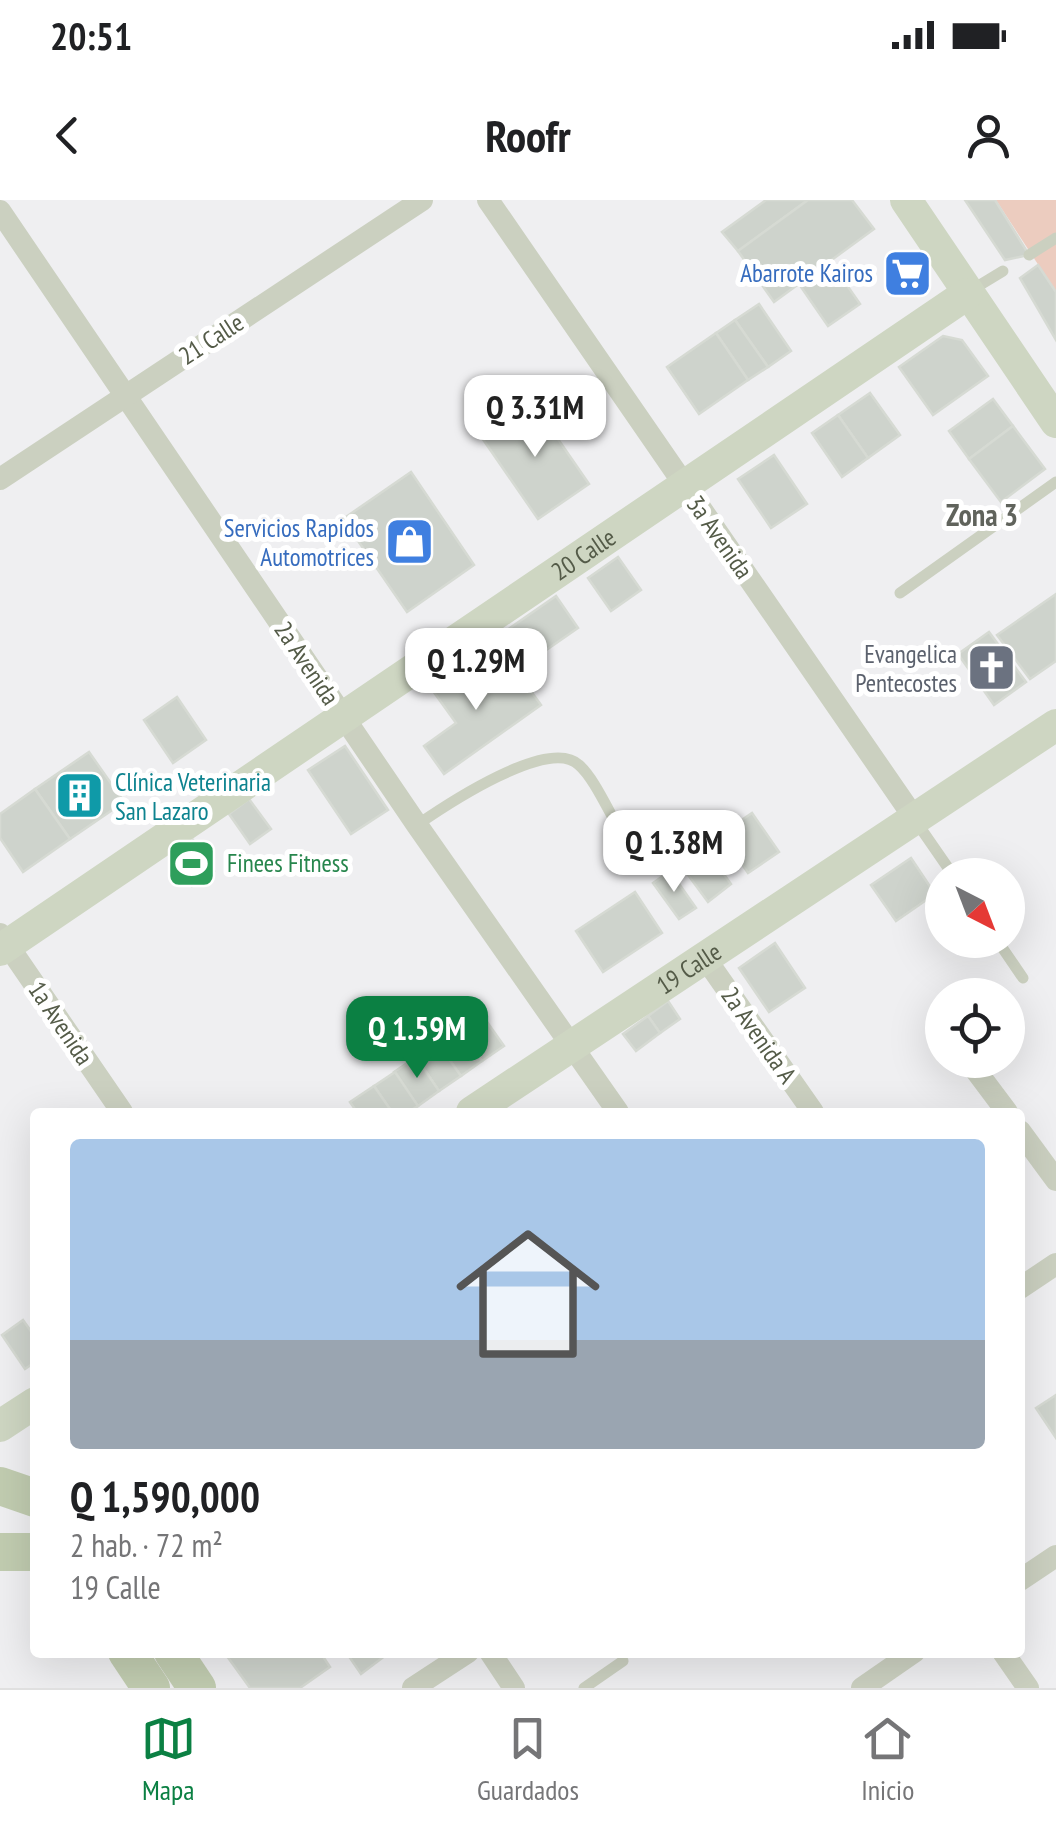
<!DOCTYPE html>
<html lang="es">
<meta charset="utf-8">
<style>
body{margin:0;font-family:"PT Sans Narrow",sans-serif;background:#f6f6f6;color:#202124;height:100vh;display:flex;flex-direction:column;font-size:38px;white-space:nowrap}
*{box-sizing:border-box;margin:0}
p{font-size:32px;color:#757577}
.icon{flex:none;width:55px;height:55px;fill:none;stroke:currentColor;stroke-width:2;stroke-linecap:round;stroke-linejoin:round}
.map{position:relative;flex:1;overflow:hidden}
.drawer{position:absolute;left:30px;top:908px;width:995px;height:550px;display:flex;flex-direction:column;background:#fff;border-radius:10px;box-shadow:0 10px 40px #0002}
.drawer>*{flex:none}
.needle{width:65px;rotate:138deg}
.controls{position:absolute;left:925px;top:658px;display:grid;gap:20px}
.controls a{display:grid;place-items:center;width:100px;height:100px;border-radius:50%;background:#fff;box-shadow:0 10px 40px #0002;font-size:50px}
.price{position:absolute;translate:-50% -85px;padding:0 22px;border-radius:20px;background:#fff;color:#222;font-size:32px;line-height:65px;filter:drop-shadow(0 2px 5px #0008)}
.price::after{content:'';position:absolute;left:50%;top:60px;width:30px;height:22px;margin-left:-15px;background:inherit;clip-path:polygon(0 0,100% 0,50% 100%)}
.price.active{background:#0b8043;color:#fff}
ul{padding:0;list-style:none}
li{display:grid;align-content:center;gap:20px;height:530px;padding:0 40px}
li span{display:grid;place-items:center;height:310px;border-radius:10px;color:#555}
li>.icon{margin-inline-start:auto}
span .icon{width:180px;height:180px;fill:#fffc;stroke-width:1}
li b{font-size:42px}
.status{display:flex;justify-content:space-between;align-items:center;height:70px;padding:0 50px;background:#fff;direction:ltr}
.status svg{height:28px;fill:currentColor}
header{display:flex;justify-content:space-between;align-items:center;height:130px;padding:0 40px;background:#fff;font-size:45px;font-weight:800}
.menu{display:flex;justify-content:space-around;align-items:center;height:140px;border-top:2px solid #e0e0e0;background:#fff;font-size:28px;color:#757577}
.menu a{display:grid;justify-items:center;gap:5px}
.menu .active{color:#0b8043}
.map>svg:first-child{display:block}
.green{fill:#ecccbf}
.building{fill:#ced3cc;stroke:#d6dad3;stroke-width:2.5}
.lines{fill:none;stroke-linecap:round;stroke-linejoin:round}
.service{stroke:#cbd0c0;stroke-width:11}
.minor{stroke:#cbd0c0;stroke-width:22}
.secondary{stroke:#ced6c2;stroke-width:32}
.primary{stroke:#c1ccb0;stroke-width:38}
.labels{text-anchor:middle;stroke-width:10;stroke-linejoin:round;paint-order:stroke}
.shop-label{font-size:25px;fill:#366cbe;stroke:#fff;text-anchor:end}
.street-label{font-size:25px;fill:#545b48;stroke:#fff}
.worship-label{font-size:25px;fill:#5b616d;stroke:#fff;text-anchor:end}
.culture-label{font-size:25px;fill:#0d838f;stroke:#fff;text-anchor:start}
.leisure-label{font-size:25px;fill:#27864d;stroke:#fff;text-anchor:start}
.quarter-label{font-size:30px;font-weight:bold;fill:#60635c;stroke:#fff}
</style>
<div class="status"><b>20:51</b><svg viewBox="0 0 49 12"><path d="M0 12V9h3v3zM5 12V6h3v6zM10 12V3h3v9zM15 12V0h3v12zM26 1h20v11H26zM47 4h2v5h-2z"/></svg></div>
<header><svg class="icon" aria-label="back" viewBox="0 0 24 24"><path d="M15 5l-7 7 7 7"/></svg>Roofr<svg class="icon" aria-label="person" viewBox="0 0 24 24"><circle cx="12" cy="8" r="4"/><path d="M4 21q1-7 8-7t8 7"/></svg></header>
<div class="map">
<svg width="1056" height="1488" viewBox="0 0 1056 1488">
<rect width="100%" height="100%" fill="#efeff1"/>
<polygon class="green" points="996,0 1056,0 1056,92"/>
<g class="building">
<polygon points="766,0 808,0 738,51 722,32"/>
<polygon points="808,0 852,0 874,29 774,102 738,51"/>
<polygon points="965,0 995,0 1029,55 1005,60"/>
<polygon points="830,61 860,104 828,126 799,84"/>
<polygon points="1038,65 1056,92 1056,140 1020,78"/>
<polygon points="759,104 791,151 768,167 735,120"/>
<polygon points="735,120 768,167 748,180 716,133"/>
<polygon points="716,133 748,180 699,214 667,167"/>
<polygon points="943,136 962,140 988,176 933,215 899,167"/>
<polygon points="870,193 900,235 868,258 838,215"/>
<polygon points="993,199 1013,226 969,259 949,231"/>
<polygon points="531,200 589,284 538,319 480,235"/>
<polygon points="838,215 868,258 842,277 812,233"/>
<polygon points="1013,226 1045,269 1001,302 969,259"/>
<polygon points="774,255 807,304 771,328 738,279"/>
<polygon points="411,272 474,365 407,412 343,319"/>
<polygon points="618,357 641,390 611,411 588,378"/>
<polygon points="1056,394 1056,461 1030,479 997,435"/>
<polygon points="556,396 578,428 529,462 507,430"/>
<polygon points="989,432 1026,482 994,505 958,454"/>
<polygon points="461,460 486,495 517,472 541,505 444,574 424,546 456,523 428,484"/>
<polygon points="177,497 206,540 173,563 144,520"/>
<polygon points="345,546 388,610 351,634 308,570"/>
<polygon points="89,552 124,602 70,639 35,589"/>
<polygon points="35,589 70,639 23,672 0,638 0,614"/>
<polygon points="249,599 271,629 250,644 229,614"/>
<polygon points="752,613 779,652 748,673 721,634"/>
<polygon points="193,640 214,671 192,686 171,655"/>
<polygon points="704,647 731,684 708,702 680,664"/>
<polygon points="911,658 935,694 896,721 871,685"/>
<polygon points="670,671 696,708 679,719 653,683"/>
<polygon points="635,692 662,733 603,772 576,731"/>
<polygon points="775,743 805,788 769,812 739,768"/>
<polygon points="668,801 680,819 660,833 648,816"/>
<polygon points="480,812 504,846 482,861 459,828"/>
<polygon points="648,816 660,833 636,851 623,834"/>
<polygon points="459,828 482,861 461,876 437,842"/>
<polygon points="437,842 461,876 439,891 416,857"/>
<polygon points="416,857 439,891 418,906 394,872"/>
<polygon points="395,872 418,906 408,912 392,912 374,886"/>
<polygon points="374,886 392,912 357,912 350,902"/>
<polygon points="23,1120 35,1137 35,1162 25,1169 2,1135"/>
<polygon points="1056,1195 1056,1238 1036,1208"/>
<polygon points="224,1452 320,1452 330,1467 300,1488 250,1488"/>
<polygon points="346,1452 390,1452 361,1474"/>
</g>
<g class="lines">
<g class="service">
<polyline points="1029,55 1056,38"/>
<polyline points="970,91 1003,71"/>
<polyline points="900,393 1056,282"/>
<polyline points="917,623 953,675"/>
<path d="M417 625C446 605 549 536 579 565 593 577 607 608 617 625"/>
<polyline points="997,740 1023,778"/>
<polyline points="584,1488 623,1461"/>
</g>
<g class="minor">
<polyline points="488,0 915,619"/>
<polyline points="0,11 417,625 618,912"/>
<polyline points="0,279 422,0"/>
<polyline points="0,734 122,912"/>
<polyline points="705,758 813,912"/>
<polyline points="968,860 1007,912"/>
<polyline points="1020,931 1056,980"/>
<polyline points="1020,1088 1056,1064"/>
<polyline points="1020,1380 1056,1356"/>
<polyline points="490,1452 514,1488"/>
<polyline points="1003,1452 1028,1488"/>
<polyline points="413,1488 468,1452"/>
<polyline points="862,1488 914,1452"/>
</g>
<g class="secondary">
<polyline points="906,0 1056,222"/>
<path id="s1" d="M0 750 967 94"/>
<path id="s2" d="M472 912 1056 525"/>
<polyline points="0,1226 35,1203"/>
</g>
<g class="primary">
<polyline points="0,1286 35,1298"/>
<polyline points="0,1352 35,1352"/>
<polyline points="127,1452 151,1488"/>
<polyline points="173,1452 197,1488"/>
</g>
</g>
<defs>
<symbol id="supermarket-square" viewBox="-11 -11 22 22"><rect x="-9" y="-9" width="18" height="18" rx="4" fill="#3f7fe0" stroke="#fff"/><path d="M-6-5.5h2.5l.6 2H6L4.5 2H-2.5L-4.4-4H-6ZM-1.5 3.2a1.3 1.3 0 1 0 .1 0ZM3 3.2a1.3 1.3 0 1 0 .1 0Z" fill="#fff"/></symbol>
<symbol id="shop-square" viewBox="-11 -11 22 22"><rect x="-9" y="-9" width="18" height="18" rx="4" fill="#3f7fe0" stroke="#fff"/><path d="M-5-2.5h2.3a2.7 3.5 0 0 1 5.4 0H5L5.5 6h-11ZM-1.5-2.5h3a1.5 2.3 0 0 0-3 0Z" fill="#fff"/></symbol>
<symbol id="church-square" viewBox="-11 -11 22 22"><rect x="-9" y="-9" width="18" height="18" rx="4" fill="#6b7280" stroke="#fff"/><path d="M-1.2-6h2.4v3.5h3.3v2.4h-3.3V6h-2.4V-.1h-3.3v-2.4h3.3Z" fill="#fff"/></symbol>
<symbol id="building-square" viewBox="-11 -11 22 22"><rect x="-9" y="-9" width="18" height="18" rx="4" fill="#0f9aa8" stroke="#fff"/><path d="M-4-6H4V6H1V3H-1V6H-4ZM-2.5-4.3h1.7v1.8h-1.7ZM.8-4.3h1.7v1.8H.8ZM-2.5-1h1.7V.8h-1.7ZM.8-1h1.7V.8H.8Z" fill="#fff"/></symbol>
<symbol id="stadium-square" viewBox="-11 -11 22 22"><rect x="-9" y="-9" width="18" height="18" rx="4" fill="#2e9e5b" stroke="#fff"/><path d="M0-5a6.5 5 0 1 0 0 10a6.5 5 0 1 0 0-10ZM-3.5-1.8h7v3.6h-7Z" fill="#fff"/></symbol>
</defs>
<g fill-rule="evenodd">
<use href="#supermarket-square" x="880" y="46" width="55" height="55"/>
<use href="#shop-square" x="382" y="314" width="55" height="55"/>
<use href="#church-square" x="964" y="440" width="55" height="55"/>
<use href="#building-square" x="52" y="568" width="55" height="55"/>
<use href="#stadium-square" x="164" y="636" width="55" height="55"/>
</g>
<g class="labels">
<g class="shop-label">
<text x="873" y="82">Abarrote Kairos</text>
<text x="374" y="337">Servicios Rapidos<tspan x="374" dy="29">Automotrices</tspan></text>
</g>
<g class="street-label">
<text transform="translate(211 139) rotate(-33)" y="9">21 Calle</text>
<text transform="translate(720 337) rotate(55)" y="9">3a Avenida</text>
<text dy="9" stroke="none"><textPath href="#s1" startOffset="705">20 Calle</textPath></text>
<text transform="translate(307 463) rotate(56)" y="9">2a Avenida</text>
<text dy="9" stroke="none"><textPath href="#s2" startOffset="260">19 Calle</textPath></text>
<text transform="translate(61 823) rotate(56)" y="9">1a Avenida</text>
<text transform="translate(759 835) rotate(55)" y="9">2a Avenida A</text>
</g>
<g class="worship-label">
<text x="957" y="463">Evangelica<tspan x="957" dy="29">Pentecostes</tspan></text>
</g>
<g class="culture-label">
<text x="115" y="591">Clínica Veterinaria<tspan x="115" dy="29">San Lazaro</tspan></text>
</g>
<g class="leisure-label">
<text x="227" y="672">Finees Fitness</text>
</g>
<g class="quarter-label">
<text x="982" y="326">Zona 3</text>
</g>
</g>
</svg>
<div class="controls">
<a><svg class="needle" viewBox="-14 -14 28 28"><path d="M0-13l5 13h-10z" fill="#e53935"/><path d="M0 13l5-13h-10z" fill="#757577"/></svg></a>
<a><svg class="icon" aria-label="locate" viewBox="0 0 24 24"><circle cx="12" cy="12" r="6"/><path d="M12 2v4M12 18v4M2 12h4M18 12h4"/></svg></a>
</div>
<b class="price" style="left:535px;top:260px">Q 3.31M</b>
<b class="price" style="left:476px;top:513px">Q 1.29M</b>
<b class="price" style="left:674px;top:695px">Q 1.38M</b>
<b class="price active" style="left:417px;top:881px">Q 1.59M</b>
<section class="drawer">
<ul>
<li><span style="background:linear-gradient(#a9c7e8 65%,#9aa5b1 0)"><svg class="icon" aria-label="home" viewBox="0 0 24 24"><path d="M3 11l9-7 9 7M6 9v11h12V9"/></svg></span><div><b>Q 1,590,000</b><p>2 hab. · 72 m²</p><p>19 Calle</p></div></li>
</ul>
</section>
</div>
<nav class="menu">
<a class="active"><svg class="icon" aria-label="map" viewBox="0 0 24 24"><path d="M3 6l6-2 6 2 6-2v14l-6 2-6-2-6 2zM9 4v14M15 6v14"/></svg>Mapa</a>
<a><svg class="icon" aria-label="saved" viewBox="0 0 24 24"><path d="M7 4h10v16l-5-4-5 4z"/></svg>Guardados</a>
<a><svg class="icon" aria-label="home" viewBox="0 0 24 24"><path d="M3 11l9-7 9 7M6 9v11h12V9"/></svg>Inicio</a>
</nav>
